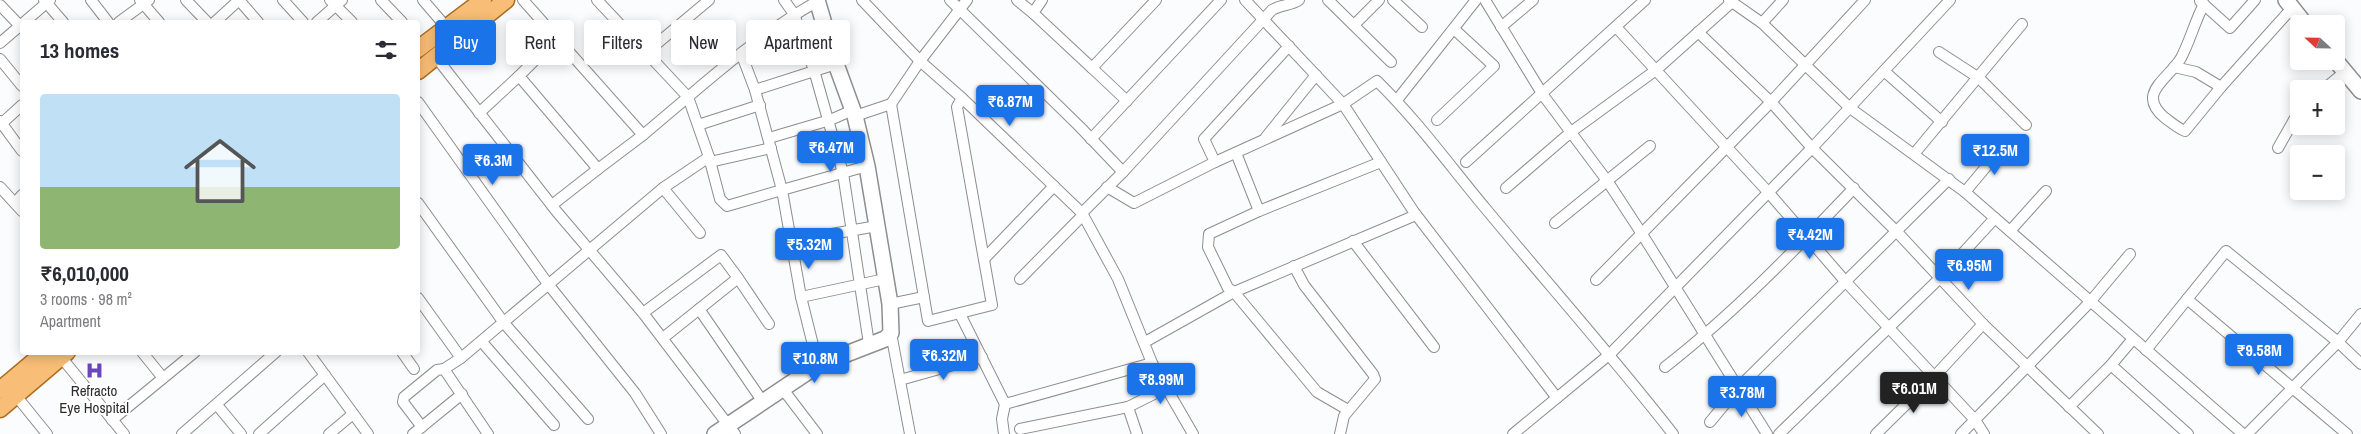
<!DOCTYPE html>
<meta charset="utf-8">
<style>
body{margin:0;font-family:"Archivo Narrow",sans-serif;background:#f7f7f7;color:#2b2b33;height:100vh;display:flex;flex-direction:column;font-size:19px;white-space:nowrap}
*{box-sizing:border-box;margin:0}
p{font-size:16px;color:#7c7c81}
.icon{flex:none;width:28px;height:28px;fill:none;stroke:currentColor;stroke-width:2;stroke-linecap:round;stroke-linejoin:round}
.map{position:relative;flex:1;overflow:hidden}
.panel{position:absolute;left:20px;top:20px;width:400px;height:335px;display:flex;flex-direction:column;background:#fff;border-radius:5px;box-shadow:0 2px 12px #0003}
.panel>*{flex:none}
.banner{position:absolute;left:435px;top:20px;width:475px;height:45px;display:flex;gap:10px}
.needle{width:32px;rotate:292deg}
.buttons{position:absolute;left:2290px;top:15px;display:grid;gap:10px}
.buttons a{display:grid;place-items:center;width:55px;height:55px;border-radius:5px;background:#fff;box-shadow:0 2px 12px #0003;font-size:25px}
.price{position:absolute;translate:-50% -42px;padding:0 11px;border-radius:5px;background:#1a73e8;color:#fff;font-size:16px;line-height:32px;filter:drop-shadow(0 1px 2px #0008)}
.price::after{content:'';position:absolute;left:50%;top:30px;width:15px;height:11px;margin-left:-8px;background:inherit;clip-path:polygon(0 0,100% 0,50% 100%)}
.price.selected{background:#222;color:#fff}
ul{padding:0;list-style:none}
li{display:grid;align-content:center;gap:10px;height:265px;padding:0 20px}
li+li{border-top:1px solid #e1e1e2}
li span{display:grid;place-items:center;height:155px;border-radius:5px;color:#555}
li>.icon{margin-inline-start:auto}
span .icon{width:90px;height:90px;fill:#fffc;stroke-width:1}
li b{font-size:21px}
h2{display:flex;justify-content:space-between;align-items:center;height:60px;padding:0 20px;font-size:21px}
.chip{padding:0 18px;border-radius:5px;background:#fff;box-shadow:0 2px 12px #0003;font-size:18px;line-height:45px}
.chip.selected{background:#1a73e8;color:#fff}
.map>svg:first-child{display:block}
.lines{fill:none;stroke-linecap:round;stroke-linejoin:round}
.street-casing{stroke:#8d8e90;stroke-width:12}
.secondary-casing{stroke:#8d8e90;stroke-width:18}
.primary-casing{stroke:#ad6e21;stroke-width:19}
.street{stroke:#fff;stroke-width:10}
.secondary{stroke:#fff;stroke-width:15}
.primary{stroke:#f8bd76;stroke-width:16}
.labels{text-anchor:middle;stroke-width:4;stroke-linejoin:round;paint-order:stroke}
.poi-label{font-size:15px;fill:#2c2c2d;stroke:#fff}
</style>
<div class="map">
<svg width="2361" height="434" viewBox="0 0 2361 434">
<rect width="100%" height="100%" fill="#fafcfd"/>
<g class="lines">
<defs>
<g id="street">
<polyline points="44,0 63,22"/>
<polyline points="91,0 108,22"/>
<polyline points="140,0 159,22"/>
<polyline points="186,0 207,22"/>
<polyline points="239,0 258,22"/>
<polyline points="283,0 303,22"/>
<polyline points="330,0 352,22"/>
<polyline points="381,0 402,22"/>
<polyline points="423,0 447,28"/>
<polyline points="523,0 643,135 688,97 597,0"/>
<polyline points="784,0 794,14 814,70 843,173 869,344"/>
<polyline points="862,0 920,61 962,98 1082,213 1118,279 1152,363 1193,434"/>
<polyline points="950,0 1080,127 1123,172 1082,213"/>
<polyline points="1017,0 1033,13"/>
<polyline points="1042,0 1033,13 1092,68 1156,0"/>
<path d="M1245 0 1343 104 1377 81C1417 120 1450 166 1486 209 1548 284 1613 357 1673 434"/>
<polyline points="1328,0 1391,62"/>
<polyline points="1393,0 1422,27"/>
<polyline points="1485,0 1543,95 1608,182 1642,234 1767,434"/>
<polyline points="1729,0 1762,23 1850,108 1965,192 2243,434"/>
<polyline points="2200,1 2230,28 2255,0"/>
<path d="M2204 4C2195 21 2190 41 2181 58 2169 79 2135 93 2165 118 2171 122 2177 128 2185 131L2221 87 2292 8"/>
<polyline points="0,5 22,28"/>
<polyline points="119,22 149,0"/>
<polyline points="215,22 239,0"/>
<polyline points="317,22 342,0"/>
<polyline points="1762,23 1783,0"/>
<polyline points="1354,25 1379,0"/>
<polyline points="1501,27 1533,0"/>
<polyline points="1616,27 1769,193 1845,281 1975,420 1984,434"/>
<polyline points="1698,32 1771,102 1812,148 1897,232 1983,324 2098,434"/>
<polyline points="0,43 50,0"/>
<polyline points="647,52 709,0"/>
<polyline points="1939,52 1979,78 2026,125"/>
<path d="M741 53 755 90 782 190 727 206 720 199 709 157 688 97C729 62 770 28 818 1"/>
<polyline points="435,56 557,212 643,313 735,434"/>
<polyline points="538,57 519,76 598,169 552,205"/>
<polyline points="0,59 22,86"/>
<polyline points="2174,67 2196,72 2221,87"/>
<polyline points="1092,68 1127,101"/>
<polyline points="1884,71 1942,122"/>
<polyline points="2324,89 2345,72"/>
<polyline points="755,90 836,64"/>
<polyline points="1397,100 1476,0"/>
<polyline points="418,102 548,284 635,393 661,434"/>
<polyline points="891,104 928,321 992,305 957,107 962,98"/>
<polyline points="479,113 519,76"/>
<polyline points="855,116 891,104 920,61 967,0"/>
<polyline points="1437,120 1494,66 1454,29"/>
<polyline points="0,121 22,151"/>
<polyline points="0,125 22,105"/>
<polyline points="698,125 760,105"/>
<polyline points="1266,137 1316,75"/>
<polyline points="769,138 830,120 853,110"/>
<polyline points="1091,139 1221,0"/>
<polyline points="2278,148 2299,111"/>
<polyline points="1236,153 1259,211"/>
<polyline points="1914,154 2022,24"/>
<polyline points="710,162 771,148"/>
<polyline points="1215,162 1343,104 1414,212 1557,398"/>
<polyline points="1381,162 1259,211 1209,234 1208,247 1228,288 1234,292 1416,215"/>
<polyline points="1466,162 1645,0"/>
<polyline points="867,166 782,190 801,297 885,279"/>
<polyline points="598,169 643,135"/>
<path d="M1123 172 1272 10C1281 4 1291 6 1299 0"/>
<polyline points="0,187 22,211"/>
<polyline points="1107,187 1134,203 1215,162 1204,139 1289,46"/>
<polyline points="663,188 700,233"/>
<polyline points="1506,188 1571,132 1656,70 1732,2"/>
<polyline points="1965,192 2005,144"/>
<polyline points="15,203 22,195"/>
<polyline points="418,203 504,323 588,419"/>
<polyline points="1555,223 1650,146"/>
<polyline points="2010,231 2046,191"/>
<polyline points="792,241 877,226"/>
<polyline points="1353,241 1434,347"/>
<polyline points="984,259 1054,186"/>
<polyline points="1294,266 1304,285 1373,374 1375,379 1344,416 1340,434"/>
<polyline points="738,278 769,324"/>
<polyline points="1020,279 1083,215"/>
<polyline points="1596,280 1771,102 1865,0"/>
<polyline points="801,297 818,365"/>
<polyline points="418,298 461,358 444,369 488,434"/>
<polyline points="2187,299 2347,434"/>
<polyline points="890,304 924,297"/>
<polyline points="699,309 763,402"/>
<polyline points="643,313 721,255 738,278 663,338"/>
<polyline points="960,314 1005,404 1152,363"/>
<polyline points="891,333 910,434"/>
<polyline points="482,342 554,425"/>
<polyline points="1145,342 1234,292 1317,392 1348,410"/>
<polyline points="2146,350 2226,251 2338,342 2361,364"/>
<polyline points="142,352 163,378"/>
<polyline points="308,352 368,434"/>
<polyline points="402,352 414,369"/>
<polyline points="61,357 124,434"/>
<polyline points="461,358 663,188 709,157"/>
<polyline points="2111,365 2188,434"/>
<path d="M1665 367C1733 314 1794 251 1854 188"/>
<polyline points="900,380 982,357"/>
<polyline points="782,388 817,434"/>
<polyline points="13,392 47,434"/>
<polyline points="217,405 241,434"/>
<polyline points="1128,407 1137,434"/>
<polyline points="2069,407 2111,365 2133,339"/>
<polyline points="112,420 195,352"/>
<polyline points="1710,422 1738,388 1949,179"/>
<polyline points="422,427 403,402 404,397 437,370 444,369"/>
<polyline points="1020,429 1128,407 1166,388"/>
<polyline points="182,434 276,352"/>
<polyline points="259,434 325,375"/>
<polyline points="329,434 353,414"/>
<polyline points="413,434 462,394"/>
<polyline points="1004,434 1002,419 1005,404"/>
<polyline points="1513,434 1610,354 1812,148 1950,0"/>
<polyline points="1779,434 1940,278 1995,218"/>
<polyline points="1876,434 1934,377 1983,324"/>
<polyline points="1961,434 2090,302 2130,254"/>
<polyline points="2247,434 2338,342 2361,314"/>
</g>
<g id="secondary">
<polyline points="2286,0 2305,24"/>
<polyline points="2336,61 2361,91"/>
<polyline points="715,434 818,365 885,339 891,333 890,304 867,166 855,116 836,64 817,0"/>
</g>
<g id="primary">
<polyline points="418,49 483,0"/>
<polyline points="418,71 506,0"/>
<polyline points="0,390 45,352"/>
<polyline points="0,409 67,352"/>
</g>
</defs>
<use href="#street" class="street-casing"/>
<use href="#secondary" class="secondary-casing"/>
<use href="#primary" class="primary-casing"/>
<use href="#street" class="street"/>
<use href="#secondary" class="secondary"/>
<use href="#primary" class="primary"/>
</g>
<defs>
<symbol id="hospital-bare" viewBox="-9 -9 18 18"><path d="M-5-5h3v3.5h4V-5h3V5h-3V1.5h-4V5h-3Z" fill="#6946be" stroke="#fff" stroke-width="2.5" paint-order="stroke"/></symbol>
</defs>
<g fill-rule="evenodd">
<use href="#hospital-bare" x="82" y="358" width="25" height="25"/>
</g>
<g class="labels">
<g class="poi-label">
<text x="94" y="396">Refracto<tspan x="94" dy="17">Eye Hospital</tspan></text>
</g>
</g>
</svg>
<div class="buttons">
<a><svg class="needle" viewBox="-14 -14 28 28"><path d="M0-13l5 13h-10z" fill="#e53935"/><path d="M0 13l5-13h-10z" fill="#7c7c81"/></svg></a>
<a>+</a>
<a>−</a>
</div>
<b class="price" style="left:1010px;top:127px">₹6.87M</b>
<b class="price" style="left:831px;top:173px">₹6.47M</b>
<b class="price" style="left:1995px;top:176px">₹12.5M</b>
<b class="price" style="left:493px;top:186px">₹6.3M</b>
<b class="price" style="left:1810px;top:260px">₹4.42M</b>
<b class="price" style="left:809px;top:270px">₹5.32M</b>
<b class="price" style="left:1969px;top:291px">₹6.95M</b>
<b class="price" style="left:2259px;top:376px">₹9.58M</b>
<b class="price" style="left:944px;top:381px">₹6.32M</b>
<b class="price" style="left:815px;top:384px">₹10.8M</b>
<b class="price" style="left:1161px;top:405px">₹8.99M</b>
<b class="price selected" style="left:1914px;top:414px">₹6.01M</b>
<b class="price" style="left:1742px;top:418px">₹3.78M</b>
<div class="banner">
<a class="chip selected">Buy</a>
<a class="chip">Rent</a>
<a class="chip">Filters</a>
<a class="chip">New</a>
<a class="chip">Apartment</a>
</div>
<section class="panel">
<h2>13 homes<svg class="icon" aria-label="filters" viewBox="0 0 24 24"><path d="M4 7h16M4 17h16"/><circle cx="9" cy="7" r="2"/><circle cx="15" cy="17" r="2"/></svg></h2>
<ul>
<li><span style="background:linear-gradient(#bfe0f5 60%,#8fb573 0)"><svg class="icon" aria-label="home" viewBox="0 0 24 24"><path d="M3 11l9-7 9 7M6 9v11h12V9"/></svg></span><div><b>₹6,010,000</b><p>3 rooms · 98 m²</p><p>Apartment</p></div></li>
</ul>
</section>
</div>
